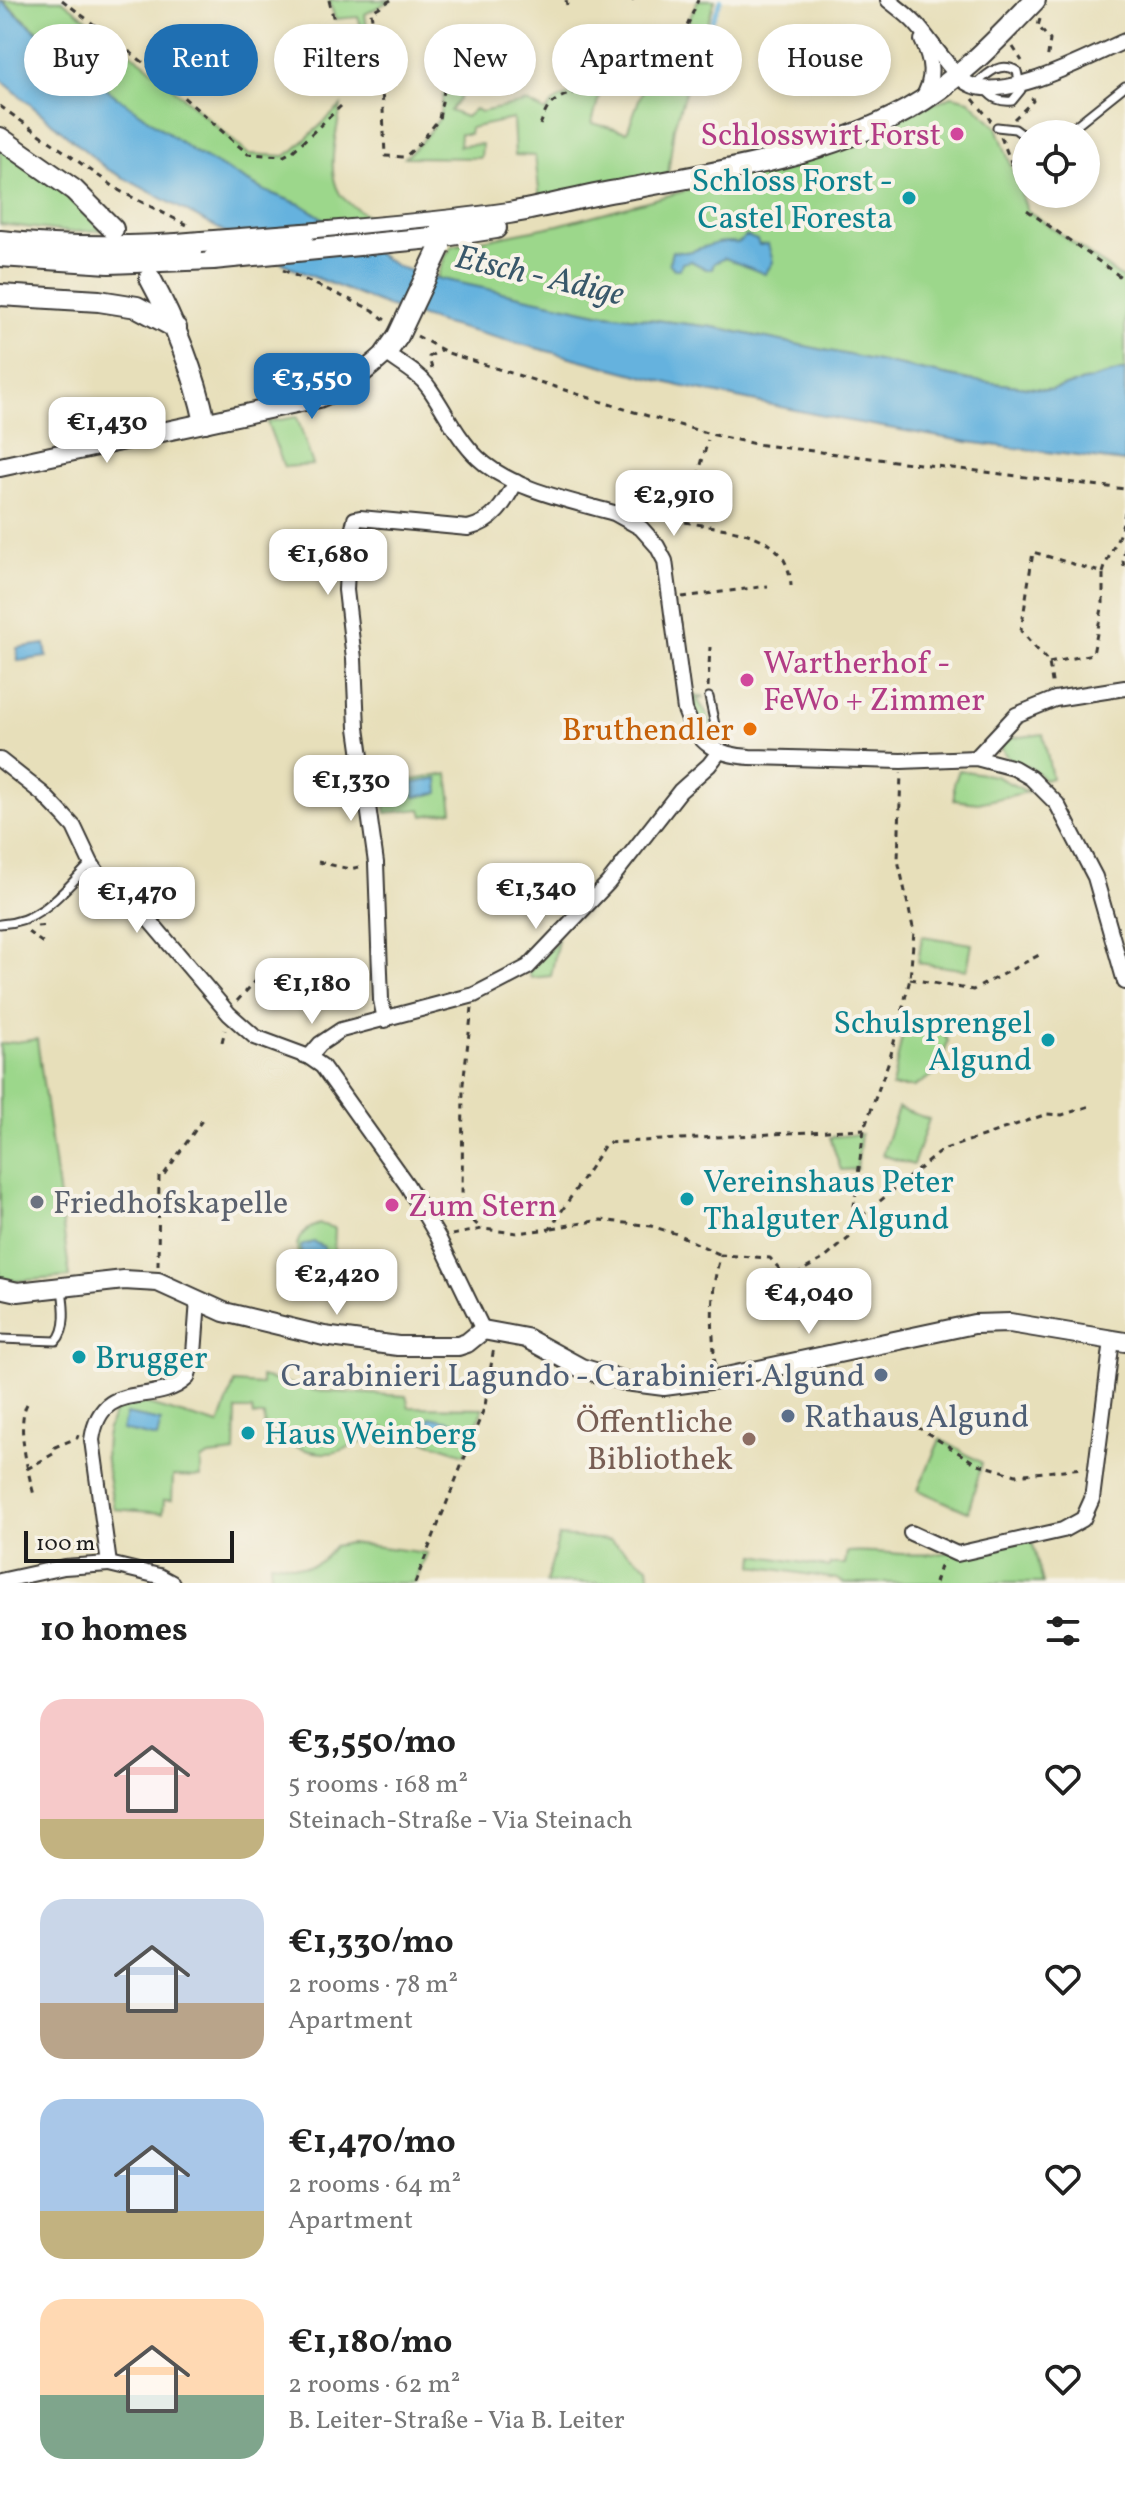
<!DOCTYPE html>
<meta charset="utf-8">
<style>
body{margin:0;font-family:Vollkorn,serif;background:#f2f2f2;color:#222;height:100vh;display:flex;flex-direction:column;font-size:30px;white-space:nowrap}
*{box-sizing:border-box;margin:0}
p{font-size:26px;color:#767676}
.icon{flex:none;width:44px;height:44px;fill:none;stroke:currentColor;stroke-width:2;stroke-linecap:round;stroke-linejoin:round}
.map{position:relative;height:1583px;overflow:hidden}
.side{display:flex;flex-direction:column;background:#fff;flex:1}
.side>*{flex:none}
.top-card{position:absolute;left:24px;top:24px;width:1078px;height:72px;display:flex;gap:16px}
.fabs{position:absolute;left:1012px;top:120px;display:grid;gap:16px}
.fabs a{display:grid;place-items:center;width:88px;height:88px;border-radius:50%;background:#fff;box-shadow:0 4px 12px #0003;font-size:40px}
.scale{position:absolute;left:24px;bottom:20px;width:210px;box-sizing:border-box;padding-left:8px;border:4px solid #1c1c1c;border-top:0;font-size:22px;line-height:28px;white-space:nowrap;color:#1c1c1c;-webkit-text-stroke:6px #f7f3e8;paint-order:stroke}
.price{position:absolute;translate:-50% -68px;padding:0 18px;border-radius:16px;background:#fff;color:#222;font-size:26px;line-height:52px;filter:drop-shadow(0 2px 4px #0008)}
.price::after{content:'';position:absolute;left:50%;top:48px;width:24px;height:18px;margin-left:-12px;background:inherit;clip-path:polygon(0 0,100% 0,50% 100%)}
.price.on{background:#1f6fb2;color:#fff}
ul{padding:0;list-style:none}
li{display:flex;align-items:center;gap:24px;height:200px;padding:0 40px}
li span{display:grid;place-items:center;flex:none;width:224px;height:160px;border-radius:24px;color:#555}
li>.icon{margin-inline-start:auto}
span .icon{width:96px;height:96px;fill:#fffc;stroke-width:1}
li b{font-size:34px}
h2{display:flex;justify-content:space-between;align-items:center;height:96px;padding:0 40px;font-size:34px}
.chip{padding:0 28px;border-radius:36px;background:#fff;box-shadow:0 4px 12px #0003;font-size:28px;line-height:72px}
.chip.on{background:#1f6fb2;color:#fff}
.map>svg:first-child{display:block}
.green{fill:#9cd78b;stroke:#5c7a54;stroke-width:2}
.water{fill:#65b2de;stroke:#40677d;stroke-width:2}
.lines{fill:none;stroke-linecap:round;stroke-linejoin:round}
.stream{stroke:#65b2de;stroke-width:4}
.service-casing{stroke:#3a3934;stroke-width:11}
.minor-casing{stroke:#3a3934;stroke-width:18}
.secondary-casing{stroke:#3a3934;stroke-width:22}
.primary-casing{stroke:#3a3934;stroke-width:24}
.path{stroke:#3a3934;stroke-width:3;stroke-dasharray:6 6;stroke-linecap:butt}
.service{stroke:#fff;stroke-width:7}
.minor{stroke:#fff;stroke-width:14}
.secondary{stroke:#fff;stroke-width:18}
.primary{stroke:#fff;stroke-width:20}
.primary-bridge-casing{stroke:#3a3934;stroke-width:24;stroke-linecap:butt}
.primary-bridge{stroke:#fff;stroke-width:20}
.hotel-dot{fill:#d1479c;stroke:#f7f3e8;stroke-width:3}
.culture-dot{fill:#0f9aa8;stroke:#f7f3e8;stroke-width:3}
.food-dot{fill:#e8710a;stroke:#f7f3e8;stroke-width:3}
.worship-dot{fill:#6b7280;stroke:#f7f3e8;stroke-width:3}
.service-dot{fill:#5c6f8a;stroke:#f7f3e8;stroke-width:3}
.education-dot{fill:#8d6e63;stroke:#f7f3e8;stroke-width:3}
.labels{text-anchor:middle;stroke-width:8;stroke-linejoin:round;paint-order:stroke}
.hotel-label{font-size:32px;fill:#b23c85;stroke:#f7f3e8;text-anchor:start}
.culture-label{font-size:32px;fill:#0d838f;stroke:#f7f3e8;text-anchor:start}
.food-label{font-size:32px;fill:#c56008;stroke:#f7f3e8;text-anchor:end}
.worship-label{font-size:32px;fill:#5b616d;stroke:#f7f3e8;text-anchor:start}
.service-label{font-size:32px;fill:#4e5e75;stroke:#f7f3e8;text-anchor:end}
.education-label{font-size:32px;fill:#785e54;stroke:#f7f3e8;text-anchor:end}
.water-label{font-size:34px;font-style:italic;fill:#39586a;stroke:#f7f3e8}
</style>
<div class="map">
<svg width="1125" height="1583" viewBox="0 0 1125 1583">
<rect width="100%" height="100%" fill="#f7f3e8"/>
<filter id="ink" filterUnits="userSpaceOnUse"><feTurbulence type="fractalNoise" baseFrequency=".0125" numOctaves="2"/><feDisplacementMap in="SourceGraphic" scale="16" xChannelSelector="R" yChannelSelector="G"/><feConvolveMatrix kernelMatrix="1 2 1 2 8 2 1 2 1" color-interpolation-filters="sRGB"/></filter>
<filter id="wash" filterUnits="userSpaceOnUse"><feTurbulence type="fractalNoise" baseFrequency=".006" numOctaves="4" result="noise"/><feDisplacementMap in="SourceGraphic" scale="32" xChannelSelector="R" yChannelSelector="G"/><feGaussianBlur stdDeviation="1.8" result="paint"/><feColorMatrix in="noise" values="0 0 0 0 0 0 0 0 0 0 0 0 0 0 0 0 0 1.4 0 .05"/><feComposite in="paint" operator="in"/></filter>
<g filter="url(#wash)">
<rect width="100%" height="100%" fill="#e7dfba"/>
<g class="green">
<path d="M2 0H62L148 66 248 154 284 156 293 151 341 106C337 133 325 169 340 194 347 204 360 211 370 218L329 222 302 205 265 191 197 154 99 84Z"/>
<polygon points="329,0 391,0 365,14 367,28 362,29 358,17 335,19"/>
<path d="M698 0H715L674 127 667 183 541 207 535 156 515 155 513 119 470 128 469 134H460L459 146 482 144 481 158 405 157 420 143 439 119 446 79 464 82 460 97 450 111 466 117 475 109 481 112 527 102 546 112C554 94 583 92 601 89L592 123 627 132 647 78 674 52Z"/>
<polygon points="952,96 969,100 997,127 1027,210 1125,280 1125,370 1051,390 969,380 713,327 598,313 437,278 445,257 452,246 558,225 785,164"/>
<polygon points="0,146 65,191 103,230 69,232 0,224"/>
<polygon points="297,417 313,465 284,467 267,422"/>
<polygon points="689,696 703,696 704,698 697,699 709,717 713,734 695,717"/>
<path d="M1043 734 1052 778 1045 780C1042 777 1038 773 1034 770 1020 761 1006 764 1001 745L1005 739Z"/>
<polygon points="959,770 995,776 1028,792 978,803 954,800 954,784"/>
<polygon points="448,774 453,811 423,816 421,809 386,813 382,785"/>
<polygon points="922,936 972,944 967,970 918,963"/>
<polygon points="558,940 551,976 531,978 529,972"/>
<polygon points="905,1020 939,1026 948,1041 939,1071 914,1087 892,1087"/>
<polygon points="37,1039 70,1277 15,1281 0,1278 0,1044"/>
<polygon points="898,1108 929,1119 913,1165 882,1155"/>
<polygon points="861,1134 857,1169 841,1170 830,1137"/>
<path d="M320 1224 335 1228 333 1276 328 1275 327 1269H320L319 1265 309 1267C288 1250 297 1231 320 1224Z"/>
<path d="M261 1377 318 1391 406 1396 409 1407 483 1408 465 1454 371 1424 362 1442C349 1447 337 1454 324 1453 297 1452 296 1439 266 1448L264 1416H253L252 1410H236L235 1453 209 1456 201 1460V1477L173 1476 172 1500H164L163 1513 114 1509C109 1475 96 1442 116 1410L142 1403 219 1425 234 1383 261 1385Z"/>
<polygon points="940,1439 982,1463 968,1512 918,1490"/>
<polygon points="559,1536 610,1540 648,1566 650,1583 546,1583"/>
<path d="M1031 1537 1043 1583H844L837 1579 754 1566 755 1555 829 1567 830 1564H845L847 1552C876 1549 904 1557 933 1554 966 1552 999 1543 1031 1537Z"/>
<path d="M350 1543 427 1553 415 1583H272L270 1562C305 1565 312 1576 334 1546Z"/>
</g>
<g class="water">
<polygon points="0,0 99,84 197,154 265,191 302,205 398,267 437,278 598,313 713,327 969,380 1051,390 1125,370 1125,462 968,442 838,419 680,386 441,323 387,306 294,269 107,169 0,79"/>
<path d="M746 236 757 240 759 245 768 244 773 262 765 274 725 258 714 263 712 269H706L691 261 682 263 680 269H674L669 263 672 251C696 257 711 237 738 243Z"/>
<polygon points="45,644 47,657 18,661 17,648"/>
<polygon points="438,779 439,793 415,797 413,783"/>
<polygon points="313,1242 323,1246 325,1251 316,1257 319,1260 317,1265 312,1265 309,1258 301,1257 301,1246"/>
<polygon points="126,1414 161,1421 157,1438 122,1430"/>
<polygon points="430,1417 464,1424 461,1438 427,1431"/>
</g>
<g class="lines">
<polyline class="stream" points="712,21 721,0"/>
</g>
</g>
<g filter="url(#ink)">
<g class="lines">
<defs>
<g id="service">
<path d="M975 85C988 73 1000 61 1017 71L1021 90 1012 101C1000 102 993 99 986 90"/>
<polyline points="997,127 1015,129 1026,137"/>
<polyline points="1065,134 1125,86"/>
<polyline points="709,697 715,725 713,747"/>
<path d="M0 924C42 922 63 891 91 863"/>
<path d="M0 1339 56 1341C68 1329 64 1304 62 1289"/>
</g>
<g id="minor">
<path d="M888 0C898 8 908 15 916 24 929 38 954 77 969 84 1005 103 1090 56 1125 41"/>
<path d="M922 99C935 79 932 60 922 40"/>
<path d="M386 353C400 364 419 373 429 388 446 412 457 438 478 458 510 489 572 501 614 513L641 528 657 546 665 561 685 710C697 743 715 755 750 757L901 761 976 758 1014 768 1031 778 1057 804 1095 877 1125 982"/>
<polyline points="976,758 1016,715 1055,699 1125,688"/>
<polyline points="0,760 43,794 64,816 74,827 91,863 104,883 150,921 229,1014 255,1037 309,1057 322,1066 407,1185 438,1237 483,1330"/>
<path d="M385 1020 381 1000 376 863 357 728 354 659 346 590 348 550 355 519 360 518 468 528C494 522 504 504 516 482"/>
<polyline points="309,1057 320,1044 341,1030 474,995 528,967 608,883 680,791 709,765 719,752"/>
<polyline points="911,1533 957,1554 1063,1530 1083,1519 1092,1499 1112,1340"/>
<polyline points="0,1581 64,1567 109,1564"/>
<path d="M172 1583 159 1576 109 1564 92 1440C101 1375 154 1409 187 1378L194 1354 198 1300"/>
</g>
<g id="secondary">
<path d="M0 467 319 398C345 388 366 371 386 353"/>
<polyline points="0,1288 18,1292 124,1280 158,1282 224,1312 324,1336 398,1346 458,1346 467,1343 483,1330 526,1338 581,1368 625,1381 664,1386 717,1379 974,1324 1010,1323 1125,1342"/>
</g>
<g id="primary">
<polyline points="0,138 74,190 113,229"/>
<path d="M304 234C372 228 441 223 509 213 545 207 580 197 616 191 713 173 819 158 907 110 957 82 996 41 1035 0"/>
<polyline points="432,238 496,228"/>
<path d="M0 241C68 248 134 248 201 242"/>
<polyline points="0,256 109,263 213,259"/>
<path d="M150 278C175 324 194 371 205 422"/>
<polyline points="0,295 99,301 137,307 176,328"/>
<polyline points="386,353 398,336"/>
</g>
</defs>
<use href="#service" class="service-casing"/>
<use href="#minor" class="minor-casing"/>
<use href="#secondary" class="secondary-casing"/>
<use href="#primary" class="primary-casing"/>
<g class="path">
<polyline points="62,0 148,66 248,154 284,156 293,151 341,106"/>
<polyline points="329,0 342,54"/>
<polyline points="391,0 371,12 382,86 385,156 405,157 420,143 439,119 446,79"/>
<polyline points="566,0 567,5"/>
<polyline points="632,1 632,0"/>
<polyline points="1040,19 1038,26 1050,40 1047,62"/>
<polyline points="1013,47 1022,61"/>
<polyline points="973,99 991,121"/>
<polyline points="0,106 120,191 189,226"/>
<polyline points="1014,119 1033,101 1031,95"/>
<path d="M540 125C543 118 546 108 552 103 578 82 619 95 648 78 675 60 686 29 698 0"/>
<polyline points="1001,137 1017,177"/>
<polyline points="1027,210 1125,280"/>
<polyline points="283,270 373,310 386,321"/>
<polyline points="417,336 448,353 631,411 710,434 755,444 1125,489"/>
<polyline points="432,369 429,357 442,349"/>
<polyline points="688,511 708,440"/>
<path d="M685 522C729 531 788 529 791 586"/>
<polyline points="1125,549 1123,561 1125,571"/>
<path d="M1103 573C1110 549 1121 539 1125 512"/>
<polyline points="682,597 768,586"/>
<polyline points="1049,663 1093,654 1103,603 1103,573 1033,552 1021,631 1049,663 1053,688"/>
<polyline points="708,687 710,647"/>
<polyline points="318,862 350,869 364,866"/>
<polyline points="37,926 47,925"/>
<polyline points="28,932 43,943"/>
<polyline points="910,979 973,990 1041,954"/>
<polyline points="237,1001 275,960"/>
<polyline points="472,1008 463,1084 462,1199 473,1221 482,1229"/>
<polyline points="222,1042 225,1030"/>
<polyline points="852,1224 942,1150 1047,1114 1062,1115 1090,1106"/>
<polyline points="552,1228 601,1220 651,1226 677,1234 721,1255"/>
<polyline points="452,1235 482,1229 517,1233 550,1229 606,1143 864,1129"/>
<polyline points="158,1266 159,1176 163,1176 203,1119"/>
<path d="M715 1364C712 1327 709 1291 721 1255L770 1258 784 1274 794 1275 825 1258 850 1237 864 1129 890 1058 910 979 914 932 898 860 901 773"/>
<path d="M27 1404C16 1424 28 1473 34 1495"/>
<polyline points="847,1414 888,1415 916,1426 975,1463 1016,1475 1083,1468"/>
<polyline points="27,1469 53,1454 55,1447 77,1438 78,1435"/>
<polyline points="415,1583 485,1406 494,1346"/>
<polyline points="935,1583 940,1566 944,1561"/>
</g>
<use href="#service" class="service"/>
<use href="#minor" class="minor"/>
<use href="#secondary" class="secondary"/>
<use href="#primary" class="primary"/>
<defs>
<g id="primary-bridge">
<polyline points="201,242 304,234"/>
<polyline points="213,259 432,238"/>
<polyline points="398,336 440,247"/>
</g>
</defs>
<use href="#primary-bridge" class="primary-bridge-casing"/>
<use href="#primary-bridge" class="primary-bridge"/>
</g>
</g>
<g class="hotel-dot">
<circle cx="957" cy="134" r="8"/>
<circle cx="747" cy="680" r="8"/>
<circle cx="392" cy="1205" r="8"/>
</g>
<g class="culture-dot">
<circle cx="909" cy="198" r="8"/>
<circle cx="1048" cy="1040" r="8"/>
<circle cx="687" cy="1199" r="8"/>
<circle cx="79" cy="1357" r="8"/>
<circle cx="248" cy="1433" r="8"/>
</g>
<circle class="food-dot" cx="750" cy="729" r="8"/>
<circle class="worship-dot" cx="37" cy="1202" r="8"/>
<g class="service-dot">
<circle cx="881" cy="1375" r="8"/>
<circle cx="788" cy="1416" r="8"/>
</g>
<circle class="education-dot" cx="749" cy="1439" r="8"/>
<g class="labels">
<g class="hotel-label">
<text x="941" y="145" text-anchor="end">Schlosswirt Forst</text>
<text x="763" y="673">Wartherhof -<tspan x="763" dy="37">FeWo + Zimmer</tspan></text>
<text x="408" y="1216">Zum Stern</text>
</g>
<g class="culture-label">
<text x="893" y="191" text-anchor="end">Schloss Forst -<tspan x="893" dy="37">Castel Foresta</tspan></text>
<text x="1032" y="1033" text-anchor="end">Schulsprengel<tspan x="1032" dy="37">Algund</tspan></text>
<text x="703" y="1192">Vereinshaus Peter<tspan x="703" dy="37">Thalguter Algund</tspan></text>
<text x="95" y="1368">Brugger</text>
<text x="264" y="1444">Haus Weinberg</text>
</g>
<g class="food-label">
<text x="734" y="740">Bruthendler</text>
</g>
<g class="worship-label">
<text x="53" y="1213">Friedhofskapelle</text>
</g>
<g class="service-label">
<text x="865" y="1386">Carabinieri Lagundo - Carabinieri Algund</text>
<text x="804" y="1427" text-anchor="start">Rathaus Algund</text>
</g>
<g class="education-label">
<text x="733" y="1432">Öffentliche<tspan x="733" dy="37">Bibliothek</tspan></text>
</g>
<g class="water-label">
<text transform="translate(540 274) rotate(13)" y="12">Etsch - Adige</text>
</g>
</g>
</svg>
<div class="fabs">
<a><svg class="icon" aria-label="locate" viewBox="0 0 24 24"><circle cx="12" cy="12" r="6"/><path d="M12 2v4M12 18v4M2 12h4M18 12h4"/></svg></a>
</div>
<div class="scale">100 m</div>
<b class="price on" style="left:312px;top:421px">€3,550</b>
<b class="price" style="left:107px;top:465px">€1,430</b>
<b class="price" style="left:674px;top:538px">€2,910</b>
<b class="price" style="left:328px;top:597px">€1,680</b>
<b class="price" style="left:351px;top:823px">€1,330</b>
<b class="price" style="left:536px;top:931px">€1,340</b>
<b class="price" style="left:137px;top:935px">€1,470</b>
<b class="price" style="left:312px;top:1026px">€1,180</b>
<b class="price" style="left:337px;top:1317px">€2,420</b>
<b class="price" style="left:809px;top:1336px">€4,040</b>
<div class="top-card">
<a class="chip">Buy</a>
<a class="chip on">Rent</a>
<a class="chip">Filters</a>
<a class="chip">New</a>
<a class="chip">Apartment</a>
<a class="chip">House</a>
</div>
</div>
<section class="side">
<h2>10 homes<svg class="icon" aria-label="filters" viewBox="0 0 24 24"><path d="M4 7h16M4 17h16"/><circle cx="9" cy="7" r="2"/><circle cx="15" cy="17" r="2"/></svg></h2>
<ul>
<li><span style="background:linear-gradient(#f6c9c9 75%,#c2b280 0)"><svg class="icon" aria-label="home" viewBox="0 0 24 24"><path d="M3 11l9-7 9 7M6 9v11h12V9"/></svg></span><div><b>€3,550/mo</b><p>5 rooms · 168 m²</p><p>Steinach-Straße - Via Steinach</p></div><svg class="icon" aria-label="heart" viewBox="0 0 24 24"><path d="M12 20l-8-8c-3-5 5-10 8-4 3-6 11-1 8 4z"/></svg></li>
<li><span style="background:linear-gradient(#c9d6e8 65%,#b9a48a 0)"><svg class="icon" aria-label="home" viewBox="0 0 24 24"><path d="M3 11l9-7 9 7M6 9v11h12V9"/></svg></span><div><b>€1,330/mo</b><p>2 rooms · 78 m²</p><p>Apartment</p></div><svg class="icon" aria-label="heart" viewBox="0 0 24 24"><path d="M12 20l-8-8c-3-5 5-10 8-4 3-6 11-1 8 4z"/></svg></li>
<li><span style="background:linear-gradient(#a9c7e8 70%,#c2b280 0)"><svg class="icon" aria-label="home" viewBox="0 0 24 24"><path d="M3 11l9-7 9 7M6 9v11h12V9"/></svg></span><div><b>€1,470/mo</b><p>2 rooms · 64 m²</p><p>Apartment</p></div><svg class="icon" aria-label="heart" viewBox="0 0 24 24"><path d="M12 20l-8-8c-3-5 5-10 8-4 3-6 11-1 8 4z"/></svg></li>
<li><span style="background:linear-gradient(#ffd9b3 60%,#7fa58c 0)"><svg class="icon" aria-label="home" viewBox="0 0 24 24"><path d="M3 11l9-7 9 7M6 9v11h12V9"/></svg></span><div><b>€1,180/mo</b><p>2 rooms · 62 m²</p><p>B. Leiter-Straße - Via B. Leiter</p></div><svg class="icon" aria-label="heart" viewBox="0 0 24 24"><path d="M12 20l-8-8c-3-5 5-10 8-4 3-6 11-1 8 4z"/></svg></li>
</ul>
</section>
